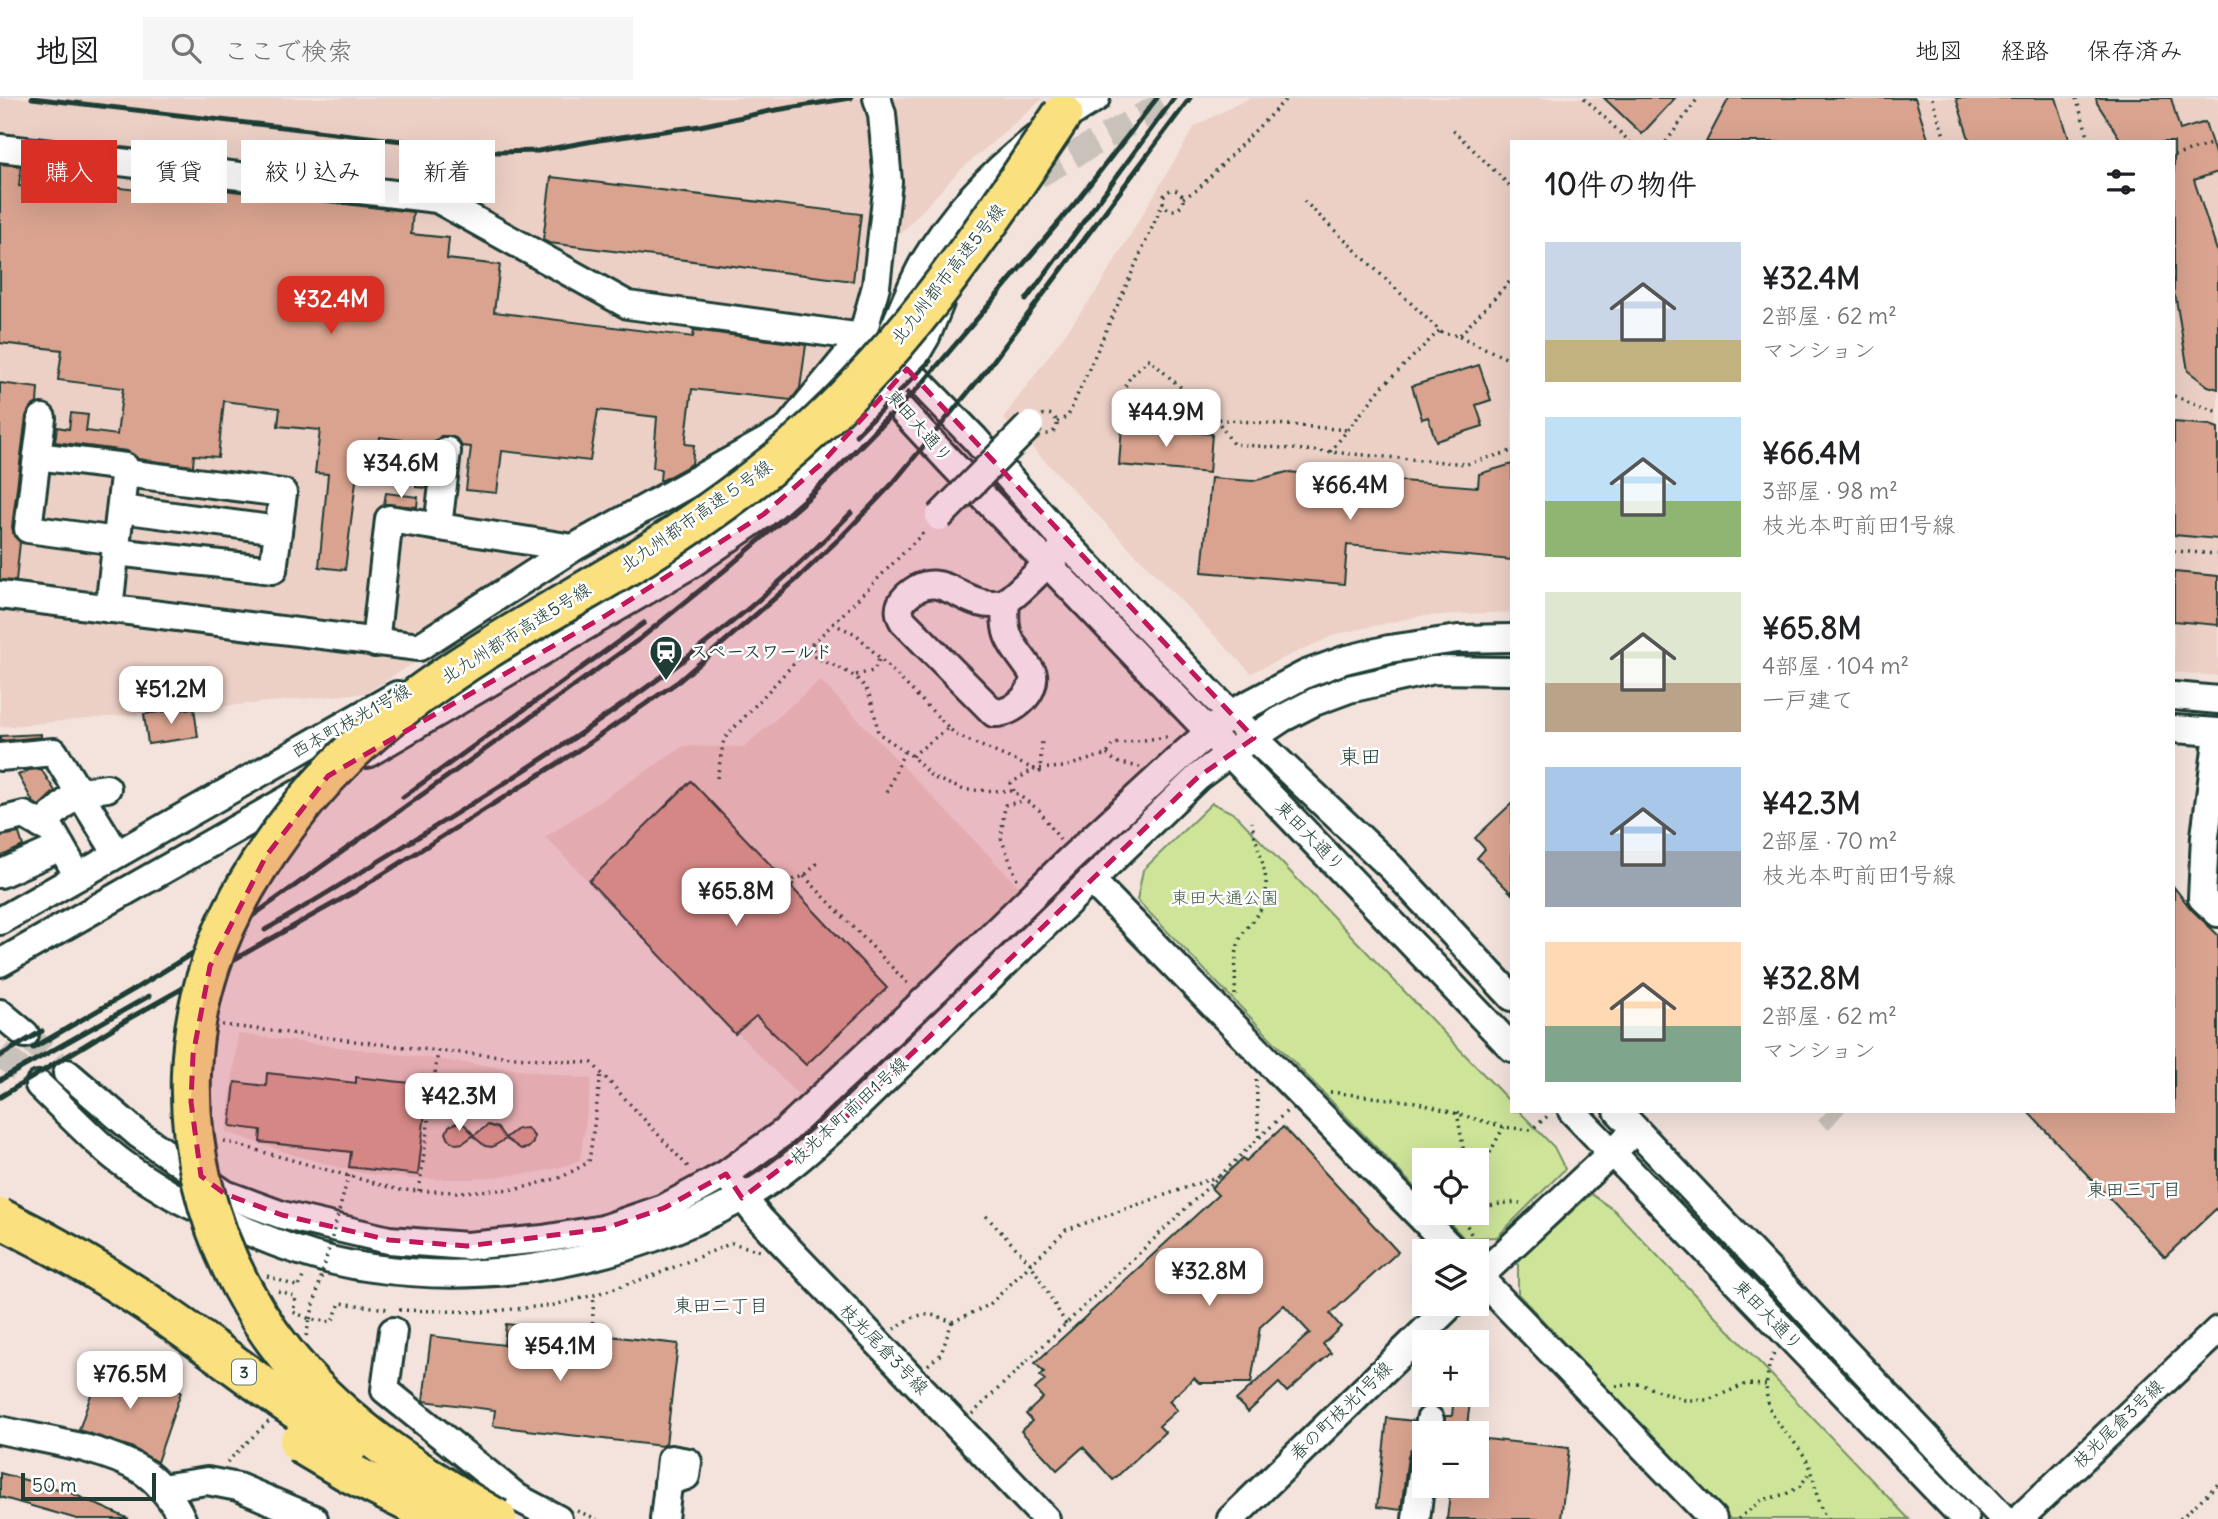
<!DOCTYPE html>
<html lang="ja">
<meta charset="utf-8">
<style>
body{margin:0;font-family:Delius,"Klee One",sans-serif;background:#f6f6f6;color:#202124;height:100vh;display:flex;flex-direction:column;font-size:26px;white-space:nowrap}
*{box-sizing:border-box;margin:0}
p{font-size:23px;color:#757577}
.icon{flex:none;width:38px;height:38px;fill:none;stroke:currentColor;stroke-width:2;stroke-linecap:round;stroke-linejoin:round}
.map{position:relative;flex:1;overflow:hidden}
.drawer{position:absolute;left:1510px;top:42px;width:665px;height:973px;display:flex;flex-direction:column;background:#fff;border-radius:0px;box-shadow:0 7px 28px #0002}
.drawer>*{flex:none}
.hud{position:absolute;left:21px;top:42px;width:665px;height:63px;display:flex;gap:14px}
.fabs{position:absolute;left:1412px;top:1050px;display:grid;gap:14px}
.fabs a{display:grid;place-items:center;width:77px;height:77px;border-radius:0px;background:#fff;box-shadow:0 7px 28px #0002;font-size:35px}
.scale{position:absolute;left:21px;bottom:18px;width:135px;box-sizing:border-box;padding-left:7px;border:4px solid #1f3d34;border-top:0;font-size:19px;line-height:24px;white-space:nowrap;color:#1f3d34;-webkit-text-stroke:5px #fff;paint-order:stroke}
.price{position:absolute;translate:-50% -60px;padding:0 16px;border-radius:14px;background:#fff;color:#222;font-size:23px;line-height:46px;filter:drop-shadow(0 2px 4px #0008)}
.price::after{content:'';position:absolute;left:50%;top:42px;width:21px;height:16px;margin-left:-10px;background:inherit;clip-path:polygon(0 0,100% 0,50% 100%)}
.price.selected{background:#d93025;color:#fff}
ul{padding:0;list-style:none}
li{display:flex;align-items:center;gap:21px;height:175px;padding:0 35px}
li span{display:grid;place-items:center;flex:none;width:196px;height:140px;border-radius:0px;color:#555}
li>.icon{margin-inline-start:auto}
span .icon{width:84px;height:84px;fill:#fffc;stroke-width:1}
li b{font-size:30px}
h2{display:flex;justify-content:space-between;align-items:center;height:84px;padding:0 35px;font-size:30px}
.pill{padding:0 24px;border-radius:0px;background:#fff;box-shadow:0 7px 28px #0002;font-size:24px;line-height:63px}
.pill.selected{background:#d93025;color:#fff}
header{display:flex;align-items:center;gap:42px;box-sizing:border-box;height:98px;padding:0 35px;background:#fff;border-bottom:2px solid #e0e0e0}
header strong{font-size:33px}
nav{display:flex;gap:38px;margin-inline-start:auto;font-size:24px}
.search{width:490px;height:63px;background:#f6f6f6;display:flex;align-items:center;gap:18px;box-sizing:border-box;padding:0 24px;border-radius:0px;color:#757577;font-size:26px}
.map>svg:first-child{display:block}
.built{fill:#ecd0c6}
.green{fill:#cde499;stroke:#769066;stroke-width:2}
.building{fill:#d9a38f;stroke:#1f3d34;stroke-width:2}
.lines{fill:none;stroke-linecap:round;stroke-linejoin:round}
.minor-tunnel{stroke:#c9c2bb;stroke-width:26;stroke-dasharray:26 13;stroke-linecap:butt}
.minor-casing{stroke:#1f3d34;stroke-width:32}
.path{stroke:#1f3d34;stroke-width:3.5;stroke-dasharray:2 5;stroke-linecap:butt}
.minor{stroke:#fff;stroke-width:26}
.rail{stroke:#1f3d34;stroke-width:5}
.minor-bridge-casing{stroke:#1f3d34;stroke-width:32;stroke-linecap:butt}
.highway-bridge-casing{stroke:#1f3d34;stroke-width:44;stroke-linecap:butt}
.path-bridge{stroke:#1f3d34;stroke-width:3.5;stroke-dasharray:2 5;stroke-linecap:butt}
.minor-bridge{stroke:#fff;stroke-width:26}
.highway-bridge{stroke:#fbe080;stroke-width:38}
.marked{fill:#c2185b;fill-opacity:0.2;stroke:#c2185b;stroke-width:5;stroke-dasharray:14 9;stroke-linejoin:round}
.labels{text-anchor:middle;stroke-width:5;stroke-linejoin:round;paint-order:stroke}
.shield{fill:#fff;stroke:#627771;stroke-width:2}
.shield-label{font-size:16px;font-weight:bold;fill:#1f3d34}
.street-label{font-size:18px;fill:#1f3d34;stroke:#fff}
.poi-label{font-size:18px;font-weight:bold;fill:#1f3d34;stroke:#fff;text-anchor:start}
.park-label{font-size:18px;fill:#425e48;stroke:#fff}
.neighbourhood-label{font-size:19px;fill:#1f3d34;stroke:#fff}
.quarter-label{font-size:21px;fill:#1f3d34;stroke:#fff}
</style>
<header>
<strong>地図</strong>
<div class="search"><svg class="icon" aria-label="search" viewBox="0 0 24 24"><circle cx="10" cy="10" r="6"/><path d="M15 15l6 6"/></svg>ここで検索</div>
<nav><a>地図</a><a>経路</a><a>保存済み</a></nav>
</header>
<div class="map">
<svg width="2218" height="1421" viewBox="0 0 2218 1421">
<rect width="100%" height="100%" fill="#f4e3dd"/>
<filter id="ink" filterUnits="userSpaceOnUse"><feTurbulence type="fractalNoise" baseFrequency=".0143" numOctaves="2"/><feDisplacementMap in="SourceGraphic" scale="14" xChannelSelector="R" yChannelSelector="G"/><feConvolveMatrix kernelMatrix="1 2 1 2 8 2 1 2 1" color-interpolation-filters="sRGB"/></filter>
<g filter="url(#ink)">
<g class="built">
<polygon points="0,0 1044,0 958,74 869,170 856,214 819,290 731,367 366,595 0,629"/>
<polygon points="1249,0 2218,0 2218,578 2174,574 2174,44 1512,44 1512,514 1421,518 1337,536 1251,575 1003,320 1098,191 1195,28"/>
<polygon points="820,582 1028,798 803,1002 545,739 684,648 744,649"/>
<polygon points="238,936 592,981 580,1062 565,1068 534,1075 470,1081 412,1081 360,1075 294,1057 226,1034"/>
</g>
<g class="green">
<polygon points="1212,705 1235,716 1512,1006 1512,1013 1519,1013 1554,1049 1565,1071 1497,1139 1464,1140 1440,1115 1477,1115 1477,1062 1424,1062 1424,1099 1137,802 1143,772"/>
<polygon points="1591,1096 1614,1112 1909,1421 1730,1421 1518,1196 1518,1162"/>
</g>
<g class="building">
<polygon points="1604,0 1675,0 1642,36"/>
<polygon points="1729,0 1915,0 1929,44 1706,44"/>
<polygon points="1956,0 2056,0 2070,44 1970,44"/>
<polygon points="2096,0 2171,0 2180,32 2205,24 2218,65 2218,74 2194,82 2218,156 2218,291 2208,288 2188,273 2176,201 2174,196 2174,44 2122,44 2097,5"/>
<polygon points="0,66 21,68 19,88 103,97 103,88 146,93 147,83 413,114 411,136 449,140 447,161 500,167 494,214 693,239 694,232 806,247 800,290 791,302 692,291 685,346 694,347 692,366 663,382 660,382 661,371 653,370 657,319 598,312 590,363 502,353 497,395 466,392 471,349 462,348 456,340 450,338 441,338 434,344 427,390 416,389 421,344 380,339 377,377 357,375 345,472 319,469 328,376 315,375 320,332 278,328 280,310 224,303 218,359 194,357 193,368 138,361 127,353 55,344 57,329 69,331 71,315 88,317 86,333 117,337 123,290 58,282 62,252 0,245"/>
<polygon points="551,79 861,116 853,183 549,145 543,142"/>
<polygon points="1479,267 1491,302 1476,307 1483,328 1436,343 1428,319 1422,321 1412,288"/>
<polygon points="0,285 38,290 37,305 30,310 26,318 12,429 14,438 20,444 16,483 0,482"/>
<polygon points="2174,324 2210,327 2218,330 2218,441 2174,437"/>
<polygon points="1122,328 1212,336 1209,375 1119,367"/>
<polygon points="1512,366 1512,462 1347,447 1344,486 1202,474 1211,380 1253,383 1287,374 1478,389 1479,376"/>
<polygon points="386,395 418,399 417,409 384,406"/>
<polygon points="2174,474 2218,478 2218,527 2174,523"/>
<polygon points="194,610 198,639 148,646 144,616"/>
<polygon points="41,636 41,639 0,643 0,638"/>
<polygon points="41,671 55,693 39,708 33,704 18,677 29,672"/>
<polygon points="691,683 887,890 806,967 756,918 735,936 589,783"/>
<polygon points="1512,705 1512,796 1477,760 1485,751 1475,740"/>
<polygon points="19,735 23,748 0,759 0,738"/>
<polygon points="2174,789 2191,811 2218,837 2218,1109 2165,1159 2027,1013 2174,1013"/>
<polygon points="267,975 356,985 356,979 428,987 418,1077 349,1069 351,1054 260,1044 261,1032 230,1028 235,984 266,988"/>
<polygon points="459,1024 465,1027 474,1037 463,1045 456,1046 449,1042 446,1035 449,1028"/>
<polygon points="488,1027 498,1030 505,1040 517,1031 527,1030 534,1038 533,1045 528,1050 521,1051 506,1041 492,1049 485,1048 473,1038"/>
<polygon points="1283,1029 1398,1154 1330,1216 1341,1229 1323,1246 1331,1255 1287,1294 1279,1285 1248,1314 1236,1302 1310,1235 1284,1207 1260,1229 1251,1285 1199,1285 1194,1280 1169,1303 1177,1312 1159,1328 1165,1334 1113,1382 1083,1349 1057,1372 1021,1333 1032,1323 1026,1316 1043,1300 1035,1291 1045,1282 1040,1278 1044,1274 1035,1265 1218,1097 1211,1090 1243,1060 1246,1063"/>
<polygon points="506,1226 678,1246 666,1346 662,1348 493,1328 495,1312 423,1303 431,1238 504,1247"/>
<polygon points="101,1267 181,1294 157,1364 131,1349 79,1332"/>
<polygon points="1454,1297 1471,1297 1466,1335 1444,1335 1445,1318 1452,1318"/>
<polygon points="1387,1320 1414,1323 1413,1340 1417,1346 1411,1351 1408,1358 1401,1412 1377,1409"/>
<polygon points="1477,1340 1569,1350 1561,1421 1447,1421 1451,1388 1477,1388"/>
<polygon points="0,1375 69,1394 129,1421 77,1421 0,1399"/>
</g>
<g class="lines">
<g class="minor-tunnel">
<polyline points="1038,77 1174,0"/>
<polyline points="25,936 67,975"/>
<polyline points="0,955 39,987"/>
<polyline points="1827,1013 1837,1022"/>
</g>
<defs>
<g id="minor">
<polyline points="0,50 437,101 628,207 862,239"/>
<path d="M893 232C903 210 912 185 924 164 966 93 1026 41 1096 0"/>
<polyline points="891,266 907,271 975,341 1067,446 1208,593 1254,640 1391,769 1512,899"/>
<polyline points="882,279 887,296 952,366 1512,950"/>
<polyline points="42,320 37,358 125,369 109,511"/>
<polyline points="37,358 28,431 117,443"/>
<polyline points="121,411 278,432"/>
<polyline points="438,429 447,353"/>
<polyline points="116,454 273,472 283,395 125,375"/>
<polyline points="0,497 419,549 573,450 786,332 846,259 862,239 876,188 888,84 882,16 877,0"/>
<path d="M1006 504C1002 544 1014 546 1033 576 1036 595 1013 616 994 615L903 523C898 514 898 507 906 499 942 464 962 514 1002 505 1013 502 1048 464 1059 454"/>
<polyline points="375,545 389,421 573,450"/>
<polyline points="2174,598 2218,602"/>
<polyline points="2174,631 2218,634"/>
<polyline points="2218,636 2205,738 2202,800 2218,815"/>
<polyline points="367,656 690,467 764,416 820,367 887,296 906,273 926,239 940,205"/>
<polyline points="0,659 54,654 117,756"/>
<polyline points="0,723 24,717 52,733 78,778"/>
<polyline points="41,727 78,694 107,690"/>
<polyline points="0,776 61,749"/>
<polyline points="1091,782 1454,1153"/>
<polyline points="0,823 397,597"/>
<polyline points="0,865 306,691"/>
<polyline points="0,915 25,936"/>
<polyline points="67,975 138,1036 225,1096 282,1117 389,1142 467,1148 543,1141 603,1131 664,1110 703,1089 726,1076 784,1034 941,887 1069,762 1185,655 1232,615 1306,576 1344,562 1389,551 1458,541 1512,540"/>
<path d="M39 987C63 1010 86 1035 112 1057 130 1072 153 1086 173 1098 187 1106 202 1112 216 1119 265 1142 317 1163 372 1170 499 1188 627 1162 740 1101 777 1082 810 1052 841 1024L1198 679 1230 655 1283 620 1314 604 1349 591 1434 572 1512 573"/>
<polyline points="1572,1013 1965,1421"/>
<polyline points="1618,1013 2004,1421"/>
<polyline points="734,1088 760,1121 1046,1421"/>
<polyline points="1477,1177 1713,1421"/>
<polyline points="1477,1181 1624,1043"/>
<polyline points="393,1233 385,1292 518,1400 558,1421"/>
<path d="M0 1332C44 1342 102 1349 141 1372 158 1383 174 1403 182 1421"/>
<polyline points="1428,1335 1430,1322"/>
<polyline points="161,1390 207,1383 238,1389 314,1421"/>
<polyline points="664,1421 671,1361 688,1364 686,1378 668,1384"/>
<polyline points="1231,1421 1452,1206"/>
<polyline points="1416,1421 1424,1360"/>
<polyline points="2019,1421 2218,1232"/>
</g>
</defs>
<use href="#minor" class="minor-casing"/>
<g class="path">
<polyline points="1584,0 1630,44"/>
<polyline points="1932,0 1946,44"/>
<polyline points="2076,0 2090,44"/>
<polyline points="1453,32 1512,90"/>
<polyline points="1666,44 1698,0"/>
<polyline points="2174,58 2214,45"/>
<circle cx="1173" cy="102" r="10"/>
<polyline points="1183,100 1197,92 1287,0"/>
<polyline points="1304,103 1442,235 1459,238 1512,181"/>
<polyline points="1439,233 1382,289 1330,354 1467,366 1512,353"/>
<polyline points="1459,238 1512,263"/>
<polyline points="2174,298 2218,314"/>
<circle cx="1047" cy="326" r="10"/>
<polyline points="1057,324 1068,318 1163,105"/>
<path d="M1330 354 1233 346 1217 322 1149 261C1128 280 1123 284 1120 313L1348 332"/>
<polyline points="2174,453 2218,456"/>
<polyline points="833,526 925,433"/>
<polyline points="856,577 873,573 880,560"/>
<polyline points="1107,656 1116,664 1140,669"/>
<polyline points="912,658 949,629"/>
<polyline points="717,680 724,641 812,546"/>
<polyline points="1014,693 1011,685 1034,671 1040,674 1042,641"/>
<polyline points="887,694 904,654"/>
<path d="M1060 742 1039 712 1013 693 964 692 932 679 912 658 878 635C870 582 863 580 815 559L812 546 833 526 856 536 956 637 1034 671 1064 669 1107 656 1113 646 1167 639"/>
<polyline points="804,778 909,887"/>
<polyline points="1017,781 1001,740 1005,707 1024,703"/>
<polyline points="794,787 787,784 804,778 820,763"/>
<path d="M1235 897C1236 878 1233 853 1242 837 1251 822 1265 813 1266 794 1268 769 1255 748 1252 724"/>
<polyline points="222,927 438,953 592,965 691,1072"/>
<polyline points="1256,981 1259,1042"/>
<polyline points="1330,994 1415,1004 1504,1029 1531,1032 1549,1017"/>
<polyline points="1457,1014 1463,1049 1461,1062"/>
<polyline points="224,1043 399,1092 457,1094 518,1091 562,1079 589,1064 601,975"/>
<polyline points="419,1093 438,953"/>
<path d="M1477 1109C1492 1109 1505 1103 1520 1105"/>
<path d="M1489 1109C1474 1083 1490 1052 1504 1029"/>
<polyline points="1461,1115 1472,1138"/>
<polyline points="986,1118 1031,1166 1066,1226"/>
<polyline points="267,1178 299,1189 304,1176"/>
<polyline points="278,1193 296,1199 293,1214 310,1221"/>
<polyline points="399,1212 484,1214 554,1207 594,1197 655,1177 732,1145 760,1153"/>
<path d="M894 1231C918 1215 925 1212 952 1224L989 1207 1066 1132 1222 1077"/>
<polyline points="592,1232 594,1197"/>
<polyline points="306,1238 310,1221 332,1224 340,1205 388,1211"/>
<path d="M1774 1256C1769 1265 1768 1273 1767 1282 1762 1321 1789 1332 1806 1361 1818 1380 1812 1402 1828 1421"/>
<polyline points="928,1267 941,1256 952,1224"/>
<polyline points="1616,1288 1639,1286 1685,1302 1708,1302 1746,1286 1766,1287"/>
<polyline points="972,1316 1287,1013"/>
<polyline points="227,1364 269,1323"/>
<polyline points="577,1413 597,1421"/>
<polyline points="1738,1421 1762,1402 1786,1396 1799,1389 1810,1375"/>
<polyline points="2180,1421 2218,1386"/>
</g>
<use href="#minor" class="minor"/>
<g class="rail">
<polyline points="32,0 497,54 538,53 599,42 700,28 770,13 851,0"/>
<polyline points="1026,202 1174,0"/>
<polyline points="856,337 930,263"/>
<polyline points="403,699 644,525"/>
<path d="M265 832C335 791 404 748 473 705 607 621 741 530 851 415"/>
<polyline points="33,950 138,889 251,819 641,540 725,472 814,395 921,287 1076,104 1157,0"/>
<polyline points="0,958 42,933"/>
<polyline points="0,982 149,898"/>
<polyline points="0,999 128,921 356,793 577,653 679,583 797,481 843,437 893,385 985,274 1190,0"/>
</g>
<defs>
<polyline id="minor-bridge" points="939,419 1030,327"/>
<g id="highway-bridge">
<path d="M0 1120C63 1151 122 1186 179 1227 236 1267 290 1311 350 1346"/>
<polyline points="299,1345 348,1374 442,1421"/>
<path d="M497 1421C428 1381 359 1338 305 1279 205 1170 163 1010 210 868 234 792 294 709 351 654 437 571 545 519 645 457 691 428 736 396 778 362 895 265 980 140 1063 15"/>
</g>
</defs>
<use href="#minor-bridge" class="minor-bridge-casing"/>
<use href="#highway-bridge" class="highway-bridge-casing"/>
<polyline class="path-bridge" points="310,1221 349,1076"/>
<use href="#minor-bridge" class="minor-bridge"/>
<use href="#highway-bridge" class="highway-bridge"/>
</g>
</g>
<path class="marked" d="M907 271 1254 640 1198 679 841 1024 742 1100 726 1076 664 1110 603 1131 467 1148 389 1142 282 1117 225 1096 201 1078 191 1004 193 957 210 868 266 758 328 678 605 518 764 416 820 367Z"/>
<defs>
<symbol id="station-pin" viewBox="-11 -11 22 30"><path d="M0 17L-7.5 6A9.5 9.5 0 1 1 7.5 6Z" fill="#1f3d34" stroke="#fff"/><path d="M-3-6H3Q5-6 5-4V2Q5 4 3 4L4.5 6H3L1.5 4h-3L-3 6H-4.5L-3 4Q-5 4-5 2V-4Q-5-6-3-6ZM-3.5-4v3h7v-3ZM-3.5 1v1.5H-2V1ZM2 1v1.5H3.5V1Z" fill="#fff"/></symbol>
</defs>
<g fill-rule="evenodd">
<use href="#station-pin" x="647" y="535" width="38" height="52"/>
</g>
<g class="labels">
<rect class="shield" x="232" y="1261.5" width="24" height="25" rx="5"/>
<g class="shield-label">
<text x="244" y="1280">3</text>
</g>
<g class="street-label">
<text transform="translate(948 176) rotate(-52)" y="6">北九州都市高速5号線</text>
<text transform="translate(919 328) rotate(49)" y="6">東田大通り</text>
<text transform="translate(696 418) rotate(-35)" y="6">北九州都市高速５号線</text>
<text transform="translate(516 535) rotate(-32)" y="6">北九州都市高速5号線</text>
<text transform="translate(351 623) rotate(-29)" y="6">西本町枝光1号線</text>
<text transform="translate(1310 738) rotate(46)" y="6">東田大通り</text>
<text transform="translate(849 1013) rotate(-42)" y="6">枝光本町前田1号線</text>
<text transform="translate(1768 1217) rotate(46)" y="6">東田大通り</text>
<text transform="translate(884 1251) rotate(46)" y="6">枝光尾倉3号線</text>
<text transform="translate(1341 1313) rotate(-44)" y="6">春の町枝光1号線</text>
<text transform="translate(2118 1326) rotate(-44)" y="6">枝光尾倉3号線</text>
</g>
<g class="poi-label">
<text x="690" y="560">スペースワールド</text>
</g>
<g class="park-label">
<text x="1225" y="806">東田大通公園</text>
</g>
<g class="neighbourhood-label">
<text x="2134" y="1098">東田三丁目</text>
<text x="721" y="1214">東田二丁目</text>
</g>
<g class="quarter-label">
<text x="1360" y="666">東田</text>
</g>
</g>
</svg>
<div class="fabs">
<a><svg class="icon" aria-label="locate" viewBox="0 0 24 24"><circle cx="12" cy="12" r="6"/><path d="M12 2v4M12 18v4M2 12h4M18 12h4"/></svg></a>
<a><svg class="icon" aria-label="layers" viewBox="0 0 24 24"><path d="M12 4l9 5-9 5-9-5zM3 14l9 5 9-5"/></svg></a>
<a>+</a>
<a>−</a>
</div>
<div class="scale">50 m</div>
<b class="price selected" style="left:331px;top:238px">¥32.4M</b>
<b class="price" style="left:1166px;top:351px">¥44.9M</b>
<b class="price" style="left:401px;top:402px">¥34.6M</b>
<b class="price" style="left:1350px;top:424px">¥66.4M</b>
<b class="price" style="left:171px;top:628px">¥51.2M</b>
<b class="price" style="left:736px;top:830px">¥65.8M</b>
<b class="price" style="left:459px;top:1035px">¥42.3M</b>
<b class="price" style="left:1209px;top:1210px">¥32.8M</b>
<b class="price" style="left:560px;top:1285px">¥54.1M</b>
<b class="price" style="left:130px;top:1313px">¥76.5M</b>
<div class="hud">
<a class="pill selected">購入</a>
<a class="pill">賃貸</a>
<a class="pill">絞り込み</a>
<a class="pill">新着</a>
</div>
<section class="drawer">
<h2>10件の物件<svg class="icon" aria-label="filters" viewBox="0 0 24 24"><path d="M4 7h16M4 17h16"/><circle cx="9" cy="7" r="2"/><circle cx="15" cy="17" r="2"/></svg></h2>
<ul>
<li><span style="background:linear-gradient(#c9d6e8 70%,#c2b280 0)"><svg class="icon" aria-label="home" viewBox="0 0 24 24"><path d="M3 11l9-7 9 7M6 9v11h12V9"/></svg></span><div><b>¥32.4M</b><p>2部屋 · 62 m²</p><p>マンション</p></div></li>
<li><span style="background:linear-gradient(#bfe0f5 60%,#8fb573 0)"><svg class="icon" aria-label="home" viewBox="0 0 24 24"><path d="M3 11l9-7 9 7M6 9v11h12V9"/></svg></span><div><b>¥66.4M</b><p>3部屋 · 98 m²</p><p>枝光本町前田1号線</p></div></li>
<li><span style="background:linear-gradient(#dfe7d0 65%,#b9a48a 0)"><svg class="icon" aria-label="home" viewBox="0 0 24 24"><path d="M3 11l9-7 9 7M6 9v11h12V9"/></svg></span><div><b>¥65.8M</b><p>4部屋 · 104 m²</p><p>一戸建て</p></div></li>
<li><span style="background:linear-gradient(#a9c7e8 60%,#9aa5b1 0)"><svg class="icon" aria-label="home" viewBox="0 0 24 24"><path d="M3 11l9-7 9 7M6 9v11h12V9"/></svg></span><div><b>¥42.3M</b><p>2部屋 · 70 m²</p><p>枝光本町前田1号線</p></div></li>
<li><span style="background:linear-gradient(#ffd9b3 60%,#7fa58c 0)"><svg class="icon" aria-label="home" viewBox="0 0 24 24"><path d="M3 11l9-7 9 7M6 9v11h12V9"/></svg></span><div><b>¥32.8M</b><p>2部屋 · 62 m²</p><p>マンション</p></div></li>
</ul>
</section>
</div>
